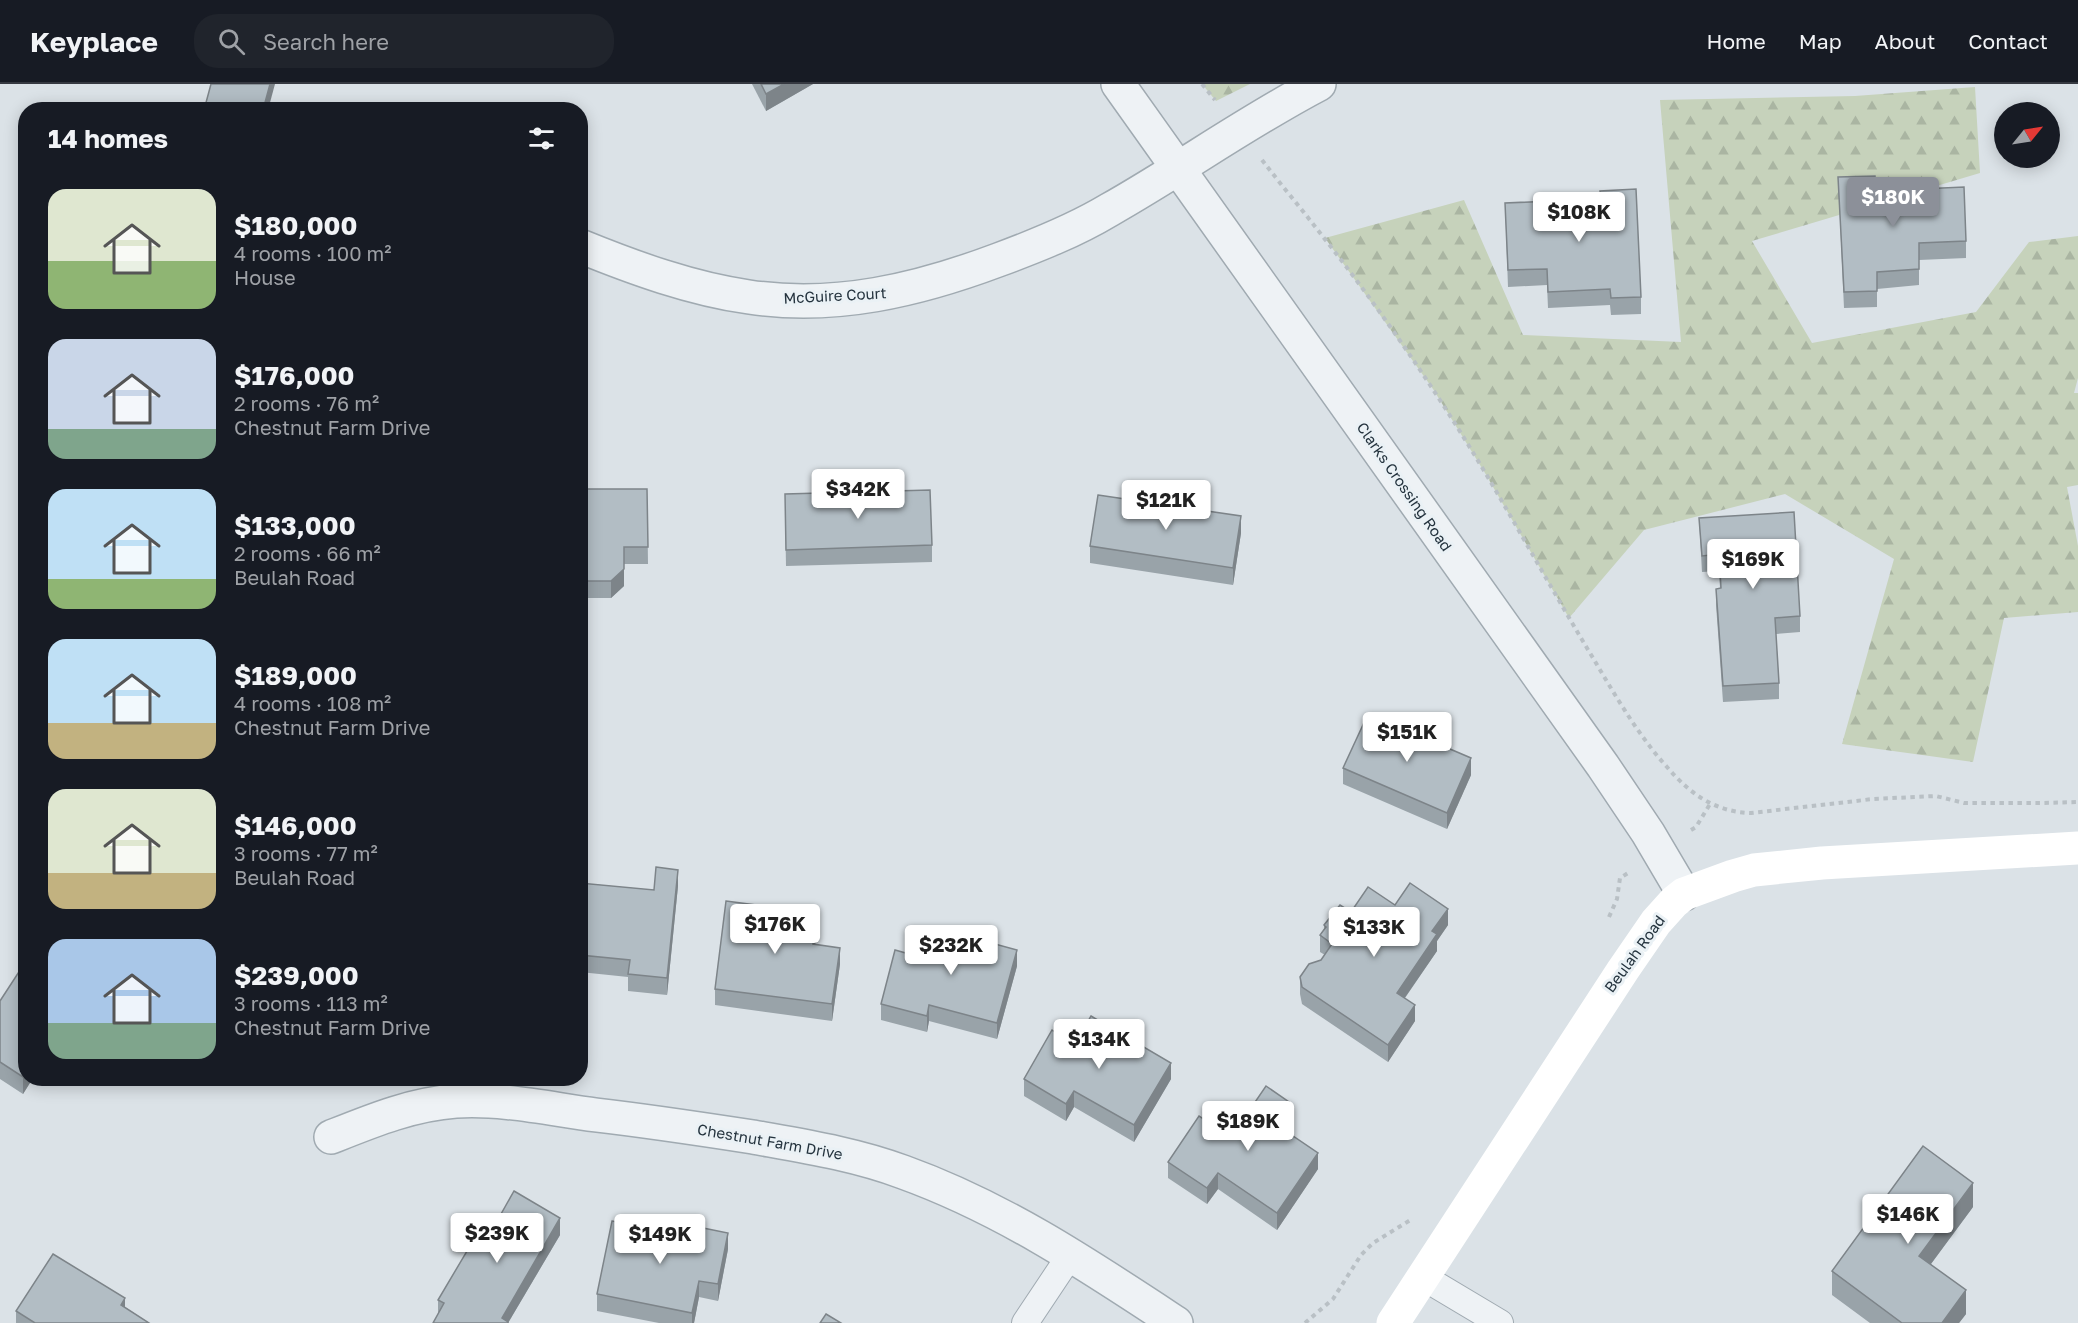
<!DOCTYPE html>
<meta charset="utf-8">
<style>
body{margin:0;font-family:"Golos Text",sans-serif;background:#20242c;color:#f1f3f6;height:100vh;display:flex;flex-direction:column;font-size:22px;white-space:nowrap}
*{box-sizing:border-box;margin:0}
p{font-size:20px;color:#9ea1a6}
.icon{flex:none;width:33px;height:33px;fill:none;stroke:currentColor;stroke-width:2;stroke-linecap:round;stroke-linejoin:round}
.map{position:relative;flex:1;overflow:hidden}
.details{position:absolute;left:18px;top:18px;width:570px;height:984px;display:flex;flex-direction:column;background:#171b24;border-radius:24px;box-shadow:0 3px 15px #0003}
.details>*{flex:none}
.needle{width:39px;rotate:60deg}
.controls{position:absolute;left:1994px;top:18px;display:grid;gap:12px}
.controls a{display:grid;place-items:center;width:66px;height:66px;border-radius:50%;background:#171b24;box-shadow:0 3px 15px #0003;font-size:30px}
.price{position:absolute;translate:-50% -51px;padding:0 14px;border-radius:6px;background:#fff;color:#222;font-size:20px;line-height:39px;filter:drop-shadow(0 2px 3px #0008)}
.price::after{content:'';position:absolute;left:50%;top:36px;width:18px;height:14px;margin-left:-9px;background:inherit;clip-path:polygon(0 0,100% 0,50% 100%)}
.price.active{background:#8c9099;color:#fff}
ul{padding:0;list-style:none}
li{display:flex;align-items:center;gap:18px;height:150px;padding:0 30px}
li span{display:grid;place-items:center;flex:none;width:168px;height:120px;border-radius:18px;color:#555}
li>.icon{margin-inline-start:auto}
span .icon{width:72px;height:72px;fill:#fffc;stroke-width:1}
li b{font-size:26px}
h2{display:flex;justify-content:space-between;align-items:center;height:72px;padding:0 30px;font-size:26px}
header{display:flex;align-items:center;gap:36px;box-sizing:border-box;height:84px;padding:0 30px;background:#171b24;border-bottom:2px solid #363941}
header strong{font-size:28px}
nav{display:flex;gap:33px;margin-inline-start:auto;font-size:21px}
.search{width:420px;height:54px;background:#20242c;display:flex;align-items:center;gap:15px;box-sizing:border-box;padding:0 21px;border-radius:24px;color:#9ea1a6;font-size:22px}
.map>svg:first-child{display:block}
.forest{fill:url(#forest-firs)}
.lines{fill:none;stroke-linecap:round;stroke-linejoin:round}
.lane-casing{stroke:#a0aab1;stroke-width:28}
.street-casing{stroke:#a0aab1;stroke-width:36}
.path{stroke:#b9c0c5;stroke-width:4;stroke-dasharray:4.5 4.5;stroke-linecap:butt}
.lane{stroke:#eef2f5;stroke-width:26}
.street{stroke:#eef2f5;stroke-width:33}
.secondary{stroke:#fff;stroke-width:33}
.wall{fill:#99a3a9}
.shaded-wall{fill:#7d8489}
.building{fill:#b2bdc4;stroke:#7d8489;stroke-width:1.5}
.labels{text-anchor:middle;stroke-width:6;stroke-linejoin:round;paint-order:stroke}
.street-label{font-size:15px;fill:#24333e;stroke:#eaf1f5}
</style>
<header>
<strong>Keyplace</strong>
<div class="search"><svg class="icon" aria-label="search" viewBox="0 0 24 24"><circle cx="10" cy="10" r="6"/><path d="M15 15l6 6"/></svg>Search here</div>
<nav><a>Home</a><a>Map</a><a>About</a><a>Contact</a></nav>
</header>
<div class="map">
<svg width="2078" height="1239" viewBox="0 0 2078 1239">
<defs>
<pattern id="forest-firs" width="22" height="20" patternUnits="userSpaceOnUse" patternTransform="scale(1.5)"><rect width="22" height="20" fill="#c6d2bb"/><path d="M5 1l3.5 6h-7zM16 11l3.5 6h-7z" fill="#aab5a2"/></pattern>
</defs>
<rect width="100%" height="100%" fill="#dbe2e7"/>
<g class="forest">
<polygon points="1202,0 1250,0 1216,17"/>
<polygon points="1975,3 1980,89 1752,157 1812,259 1976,228 2029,158 2078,152 2078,294 2074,309 2078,309 2078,401 2067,403 2078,462 2078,528 2004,534 1973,678 1842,660 1894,475 1785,410 1644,446 1569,534 1485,389 1433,305 1325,154 1464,116 1523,251 1681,258 1660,16 1855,12"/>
</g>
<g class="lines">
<defs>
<g id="lane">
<polyline points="1423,1193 1500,1239"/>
<polyline points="1025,1239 1071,1170"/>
</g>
<g id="street">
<polyline points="1118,0 1603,682 1648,749 1684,810"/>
<path d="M580 162C634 184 692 205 749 213 835 226 918 206 998 176 1036 162 1074 147 1109 126 1180 86 1246 38 1319 0"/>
<path d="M331 1053C371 1037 412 1020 456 1017 502 1014 550 1025 596 1031 648 1037 701 1045 753 1053 803 1062 855 1070 903 1088 1003 1124 1088 1181 1176 1239"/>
</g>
</defs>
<use href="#lane" class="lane-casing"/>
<use href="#street" class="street-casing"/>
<g class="path">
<polyline points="1202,0 1215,16"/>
<path d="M1262 76C1282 102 1304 128 1324 154 1383 229 1437 308 1486 390 1522 451 1556 513 1593 574 1615 611 1638 651 1667 683 1690 710 1715 728 1751 729L1873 715 1936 712 1964 719H2040L2078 718"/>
<polyline points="1691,746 1696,743 1710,720"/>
<polyline points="1609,833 1617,815 1620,794 1628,789"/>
<polyline points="1305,1239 1333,1215 1361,1171 1373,1159 1412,1135"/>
</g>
<use href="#lane" class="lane"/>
<use href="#street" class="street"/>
<polyline class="secondary" points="1393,1239 1623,886 1656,838 1674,818 1684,810 1733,792 1754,786 1822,779 2078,764"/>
</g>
<g class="wall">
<polygon points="752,0 813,0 766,27"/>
<polygon points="1838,93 1876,107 1966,157 1966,174 1919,176 1919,201 1877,205 1877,223 1844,224"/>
<polygon points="1600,107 1641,213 1641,230 1611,231 1610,221 1548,224 1547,201 1508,203 1505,119 1600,115"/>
<polygon points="580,405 647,405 648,480 624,480 624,502 611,514 588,514 580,505"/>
<polygon points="785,427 932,461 932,478 786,482"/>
<polygon points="1699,434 1800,532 1800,548 1776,550 1779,599 1779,615 1723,618 1716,521 1716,505 1720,504 1719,487 1702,488"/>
<polygon points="1241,449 1233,501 1090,479 1090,462"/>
<polygon points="1343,684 1471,691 1447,745 1343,700"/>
<polygon points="580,799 654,806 678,802 667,911 628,907 628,893 580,888"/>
<polygon points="1395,821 1448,841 1437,857 1437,867 1405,914 1415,937 1388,978 1302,920 1300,910 1300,893 1321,876 1325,871 1320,868 1320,851 1324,845 1324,841 1351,828"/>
<polygon points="817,846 815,861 840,880 832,937 715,921 715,905"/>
<polygon points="920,873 1017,882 997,955 929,937 927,948 881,936 881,920"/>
<polygon points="0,917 26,994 33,994 23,1010 0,995"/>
<polygon points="1075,960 1171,995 1134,1058 1074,1023 1066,1037 1024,1012 1024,995"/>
<polygon points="1249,1027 1289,1034 1282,1044 1318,1085 1277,1146 1218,1105 1207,1120 1168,1094 1168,1078 1221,1046"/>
<polygon points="1973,1123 1931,1180 1966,1230 1959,1239 1870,1239 1832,1211 1832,1187"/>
<polygon points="492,1146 560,1151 508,1239 438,1229 438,1216"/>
<polygon points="728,1165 718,1217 699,1213 694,1239 659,1239 597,1227 597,1210"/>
<polygon points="125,1223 149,1239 16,1239 16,1227"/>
</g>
<g class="shaded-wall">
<polygon points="270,0 275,0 268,26 263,26"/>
<polygon points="784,0 813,0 766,27 766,10"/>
<polygon points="1241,432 1241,449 1233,501 1233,484"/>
<polygon points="624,485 624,502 611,514 611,497"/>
<polygon points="1471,674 1471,691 1447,745 1447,729"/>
<polygon points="678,786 678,802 667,911 667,894"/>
<polygon points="1448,825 1448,841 1437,857 1437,867 1397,925 1397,909 1432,847"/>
<polygon points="817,829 817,846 813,877 813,860"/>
<polygon points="840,864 840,880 832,937 832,920"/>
<polygon points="1017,866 1017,882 997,955 997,939"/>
<polygon points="929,921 929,937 927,948 927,932"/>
<polygon points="1415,921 1415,937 1388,978 1388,961"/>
<polygon points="1171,979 1171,995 1134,1058 1134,1041"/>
<polygon points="26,989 26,994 33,994 23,1010 23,993"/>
<polygon points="1074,1007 1074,1023 1066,1037 1066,1020"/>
<polygon points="1289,1018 1289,1034 1274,1055 1274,1039"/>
<polygon points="1318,1069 1318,1085 1277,1146 1277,1129"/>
<polygon points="1218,1089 1218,1105 1207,1120 1207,1104"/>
<polygon points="1973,1099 1973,1123 1919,1196 1919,1172"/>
<polygon points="560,1134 560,1151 508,1239 502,1239 502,1234"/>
<polygon points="728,1149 728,1165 718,1217 718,1200"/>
<polygon points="699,1197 699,1213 694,1239 692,1239 692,1229"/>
<polygon points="1966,1206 1966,1230 1959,1239 1942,1239"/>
<polygon points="125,1214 125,1231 121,1221"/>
</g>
<g class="building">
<polygon points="211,0 270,0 263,26 204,26"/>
<polygon points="761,0 784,0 766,10"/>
<polygon points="1875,92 1876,107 1964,103 1966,157 1919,159 1919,185 1877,188 1877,207 1844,208 1838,93"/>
<polygon points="1636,105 1641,213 1611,214 1610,205 1548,208 1547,185 1508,186 1505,119 1601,115 1600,107"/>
<polygon points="580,405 647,405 648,463 624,463 624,485 611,497 588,497 580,488"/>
<polygon points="930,406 932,461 786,466 785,410"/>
<polygon points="1098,411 1241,432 1233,484 1090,462"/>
<polygon points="1794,428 1800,532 1775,534 1779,599 1723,602 1716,505 1721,504 1719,470 1702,472 1699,434"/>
<polygon points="1368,630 1471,674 1447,729 1343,684"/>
<polygon points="656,783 678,786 667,894 628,890 630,876 580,871 580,799 654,806"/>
<polygon points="1410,799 1448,825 1432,847 1437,850 1397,909 1415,921 1388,961 1302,903 1300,893 1309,880 1321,876 1332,860 1320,851 1326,843 1324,841 1340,821 1351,828 1368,803 1395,821"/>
<polygon points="726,817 817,829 813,860 840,864 832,920 715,905"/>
<polygon points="929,842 1017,866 997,939 929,921 927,932 881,920 895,866 920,873"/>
<polygon points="26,877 26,989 23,993 0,978 0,917"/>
<polygon points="1091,932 1171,979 1134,1041 1074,1007 1066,1020 1024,995 1052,946 1075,960"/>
<polygon points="1266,1002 1289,1018 1274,1039 1318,1069 1277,1129 1218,1089 1207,1104 1168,1078 1199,1032 1221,1046 1239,1020 1249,1027"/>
<polygon points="1923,1062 1973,1099 1919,1172 1966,1206 1942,1239 1902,1239 1832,1187"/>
<polygon points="514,1107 560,1134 502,1234 508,1238 508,1239 433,1239 444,1219 438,1216 483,1140 492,1146"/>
<polygon points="612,1137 691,1152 693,1142 728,1149 718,1200 699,1197 692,1229 597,1210"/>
<polygon points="53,1170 125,1214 121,1221 149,1239 35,1239 16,1227"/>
<polygon points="826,1230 841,1239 820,1239"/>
</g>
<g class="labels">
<g class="street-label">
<text transform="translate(835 212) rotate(-3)" y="5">McGuire Court</text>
<text transform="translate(1404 403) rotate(55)" y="5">Clarks Crossing Road</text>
<text transform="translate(1635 870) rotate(-54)" y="5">Beulah Road</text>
<text transform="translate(770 1058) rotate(10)" y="5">Chestnut Farm Drive</text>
</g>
</g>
</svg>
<div class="controls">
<a><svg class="needle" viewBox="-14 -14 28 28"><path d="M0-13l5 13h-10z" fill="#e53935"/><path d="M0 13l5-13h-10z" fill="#9ea1a6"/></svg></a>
</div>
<b class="price active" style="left:1893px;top:144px">$180K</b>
<b class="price" style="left:1579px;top:159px">$108K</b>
<b class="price" style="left:858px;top:436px">$342K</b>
<b class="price" style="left:1166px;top:447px">$121K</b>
<b class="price" style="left:1753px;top:506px">$169K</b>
<b class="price" style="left:1407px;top:679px">$151K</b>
<b class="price" style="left:775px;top:871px">$176K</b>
<b class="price" style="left:1374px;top:874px">$133K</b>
<b class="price" style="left:951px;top:892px">$232K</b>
<b class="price" style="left:1099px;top:986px">$134K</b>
<b class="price" style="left:1248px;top:1068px">$189K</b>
<b class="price" style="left:1908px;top:1161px">$146K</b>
<b class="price" style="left:497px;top:1180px">$239K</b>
<b class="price" style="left:660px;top:1181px">$149K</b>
<section class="details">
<h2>14 homes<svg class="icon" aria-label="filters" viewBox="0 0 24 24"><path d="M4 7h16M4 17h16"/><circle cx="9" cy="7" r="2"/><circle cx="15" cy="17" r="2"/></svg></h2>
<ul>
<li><span style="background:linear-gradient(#dfe7d0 60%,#8fb573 0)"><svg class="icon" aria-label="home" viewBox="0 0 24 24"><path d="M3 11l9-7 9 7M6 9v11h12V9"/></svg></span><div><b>$180,000</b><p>4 rooms · 100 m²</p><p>House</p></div></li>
<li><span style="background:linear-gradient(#c9d6e8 75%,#7fa58c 0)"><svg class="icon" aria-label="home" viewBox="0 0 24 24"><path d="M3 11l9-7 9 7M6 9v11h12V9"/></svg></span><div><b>$176,000</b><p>2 rooms · 76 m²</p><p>Chestnut Farm Drive</p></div></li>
<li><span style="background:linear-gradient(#bfe0f5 75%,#8fb573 0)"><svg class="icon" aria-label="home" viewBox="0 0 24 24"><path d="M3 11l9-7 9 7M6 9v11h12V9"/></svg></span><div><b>$133,000</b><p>2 rooms · 66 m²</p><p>Beulah Road</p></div></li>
<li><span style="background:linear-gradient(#bfe0f5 70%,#c2b280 0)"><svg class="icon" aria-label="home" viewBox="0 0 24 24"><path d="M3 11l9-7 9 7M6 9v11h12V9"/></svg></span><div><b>$189,000</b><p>4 rooms · 108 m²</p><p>Chestnut Farm Drive</p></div></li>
<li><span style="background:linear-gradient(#dfe7d0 70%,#c2b280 0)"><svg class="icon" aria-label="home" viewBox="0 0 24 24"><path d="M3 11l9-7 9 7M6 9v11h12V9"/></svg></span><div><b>$146,000</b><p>3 rooms · 77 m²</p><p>Beulah Road</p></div></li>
<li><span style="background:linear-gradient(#a9c7e8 70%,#7fa58c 0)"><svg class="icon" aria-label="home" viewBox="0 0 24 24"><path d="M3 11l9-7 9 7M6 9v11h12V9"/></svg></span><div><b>$239,000</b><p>3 rooms · 113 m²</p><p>Chestnut Farm Drive</p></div></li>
</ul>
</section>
</div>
